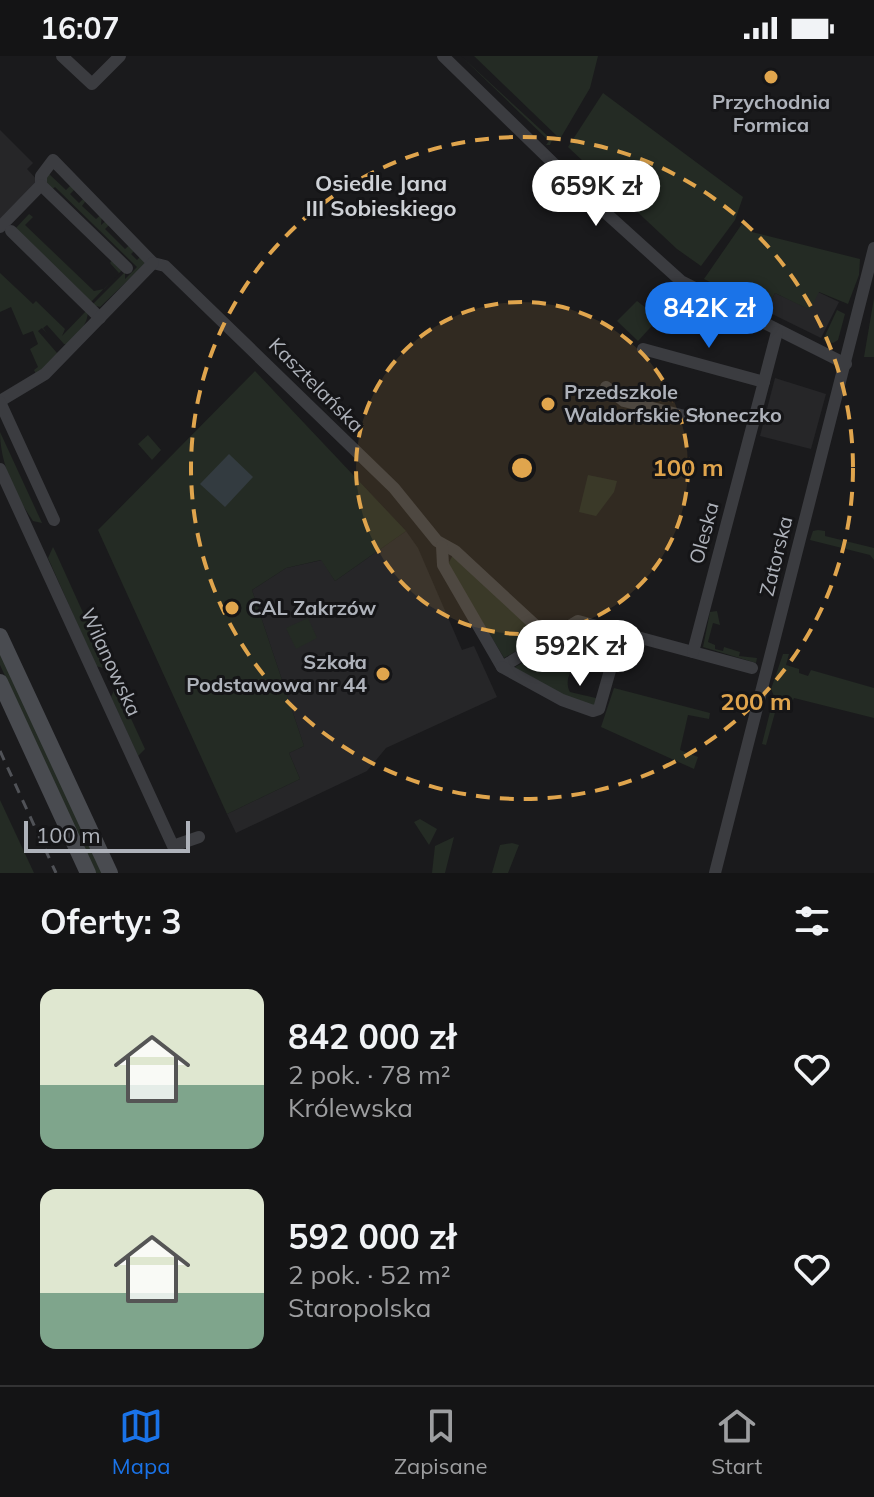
<!DOCTYPE html>
<html lang="pl">
<meta charset="utf-8">
<style>
body{margin:0;font-family:Mulish,sans-serif;background:#1d1d1e;color:#f1f3f6;height:100vh;display:flex;flex-direction:column;font-size:30px;white-space:nowrap}
*{box-sizing:border-box;margin:0}
p{font-size:26px;color:#9d9ea0}
.icon{flex:none;width:44px;height:44px;fill:none;stroke:currentColor;stroke-width:2;stroke-linecap:round;stroke-linejoin:round}
.map{position:relative;height:817px;overflow:hidden}
.panel{display:flex;flex-direction:column;background:#141415;flex:1}
.panel>*{flex:none}
.scale{position:absolute;left:24px;bottom:20px;width:166px;box-sizing:border-box;padding-left:8px;border:4px solid #aeb2ba;border-top:0;font-size:22px;line-height:28px;white-space:nowrap;color:#aeb2ba;-webkit-text-stroke:6px #151517;paint-order:stroke}
.price{position:absolute;translate:-50% -68px;padding:0 18px;border-radius:28px;background:#fff;color:#222;font-size:26px;line-height:52px;filter:drop-shadow(0 2px 4px #0008)}
.price::after{content:'';position:absolute;left:50%;top:48px;width:24px;height:18px;margin-left:-12px;background:inherit;clip-path:polygon(0 0,100% 0,50% 100%)}
.price.active{background:#1a73e8;color:#fff}
ul{padding:0;list-style:none}
li{display:flex;align-items:center;gap:24px;height:200px;padding:0 40px}
li span{display:grid;place-items:center;flex:none;width:224px;height:160px;border-radius:16px;color:#555}
li>.icon{margin-inline-start:auto}
span .icon{width:96px;height:96px;fill:#fffc;stroke-width:1}
li b{font-size:34px}
h2{display:flex;justify-content:space-between;align-items:center;height:96px;padding:0 40px;font-size:34px}
.status{display:flex;justify-content:space-between;align-items:center;height:56px;padding:0 40px;background:#141415;direction:ltr}
.status svg{height:22px;fill:currentColor}
.menu{display:flex;justify-content:space-around;align-items:center;height:112px;border-top:2px solid #333334;background:#141415;font-size:22px;color:#9d9ea0}
.menu a{display:grid;justify-items:center;gap:4px}
.menu .active{color:#1a73e8}
.map>svg:first-child{display:block}
.built{fill:#262628}
.green{fill:#242b24}
.water{fill:#333b40}
.lines{fill:none;stroke-linecap:round;stroke-linejoin:round}
.minor{stroke:#3b3c40;stroke-width:12}
.secondary{stroke:#494b50;stroke-width:16}
.rail{stroke:#505257;stroke-width:3;stroke-dasharray:10 8;stroke-linecap:butt}
.ring{fill:none;stroke:#e0a54d;stroke-width:4;stroke-dasharray:14 10}
.poi-dot{fill:#e0a54d;stroke:#151517;stroke-width:3}
.labels{text-anchor:middle;stroke-width:6;stroke-linejoin:round;paint-order:stroke}
.poi-label{font-size:20px;font-weight:bold;fill:#aeb2ba;stroke:#151517;text-anchor:start}
.street-label{font-size:20px;fill:#aeb2ba;stroke:#151517}
.neighbourhood-label{font-size:22px;font-weight:bold;fill:#ced1d6;stroke:#151517}
.centre{fill:#e0a54d;stroke:#151517;stroke-width:4}
.ring-label{font-size:24px;text-anchor:middle;font-weight:bold;fill:#e0a54d;stroke:#151517;stroke-width:6;stroke-linejoin:round;paint-order:stroke}
</style>
<div class="status"><b>16:07</b><svg viewBox="0 0 49 12"><path d="M0 12V9h3v3zM5 12V6h3v6zM10 12V3h3v9zM15 12V0h3v12zM26 1h20v11H26zM47 4h2v5h-2z"/></svg></div>
<div class="map">
<svg width="874" height="817" viewBox="0 0 874 817">
<rect width="100%" height="100%" fill="#1a1a1c"/>
<g class="built">
<polygon points="0,74 33,107 27,113 39,126 0,165"/>
<polygon points="818,236 839,246 821,282 766,255 775,237 809,253"/>
<polygon points="775,322 826,338 811,393 760,380"/>
<polygon points="406,475 418,492 462,594 474,590 497,641 386,692 367,715 236,777 227,758 300,723 289,697 304,690 252,534 286,512 322,504 335,525"/>
</g>
<g class="green">
<polygon points="461,0 552,84 550,89 546,89 549,85"/>
<polygon points="474,0 598,0 590,32 560,83"/>
<polygon points="603,37 743,141 735,164 701,210 677,193 568,91"/>
<polygon points="48,117 66,134 72,128 76,132 70,138 79,147 85,141 87,143 82,150 96,163 102,158 101,169 108,163 111,167 105,173 125,193 132,187 137,192 131,198 137,204 143,198 145,208 100,251 92,249 125,216 125,223 137,211 55,131 51,134 43,121"/>
<polygon points="29,158 33,161 25,169 94,235 104,233 119,217 110,207 112,204 123,213 90,247 15,173"/>
<polygon points="742,168 752,176 860,203 859,219 848,248 819,236 810,254 775,237 766,255 704,223"/>
<path d="M0 217 33 248 36 245 65 273 62 280 87 254C91 264 76 282 69 289L64 288 47 269 43 272 47 277 42 272 38 275 57 297 61 294 37 320 34 314 38 311 30 293 38 288 33 275 23 279 11 251 0 256Z"/>
<polygon points="874,242 874,301 864,301"/>
<polygon points="637,245 659,262 638,285 617,265"/>
<polygon points="837,254 845,258 838,284 833,287 823,284"/>
<polygon points="255,315 406,475 335,525 321,504 286,512 252,534 304,690 289,697 300,723 227,758 98,474"/>
<path d="M0 376 42 467 33 465C15 439 0 407 0 376Z"/>
<polygon points="148,379 161,394 152,404 138,388"/>
<polygon points="588,419 617,425 614,436 596,460 579,456"/>
<polygon points="818,474 825,475 825,480 874,492 874,504 870,499 810,484 813,475"/>
<polygon points="53,491 56,497 109,614 96,610 48,502"/>
<polygon points="453,499 534,576 536,584 504,602 448,508"/>
<polygon points="717,555 720,569 713,567 708,586 715,589 715,593 723,595 724,591 740,596 739,600 757,602 756,607 703,591 710,556"/>
<polygon points="308,562 317,582 296,593 286,572"/>
<path d="M582 574 600 577 591 599 579 600C574 612 563 622 570 636L600 643 594 652 520 620 515 611Z"/>
<polygon points="0,594 103,817 96,817 0,609"/>
<polygon points="783,598 789,598 786,609 799,613 799,617 808,620 811,614 874,632 874,662 794,642 788,655 776,653 766,689 762,688 774,640 771,633"/>
<polygon points="116,630 145,693 138,700 111,641"/>
<polygon points="614,632 710,657 709,663 688,659 680,694 698,701 694,713 601,671"/>
<polygon points="0,744 34,817 0,817"/>
<polygon points="420,763 437,773 429,789 414,766"/>
<polygon points="454,781 445,817 432,817 435,790"/>
<polygon points="512,787 519,789 508,817 492,817 500,789"/>
</g>
<polygon class="water" points="229,398 253,421 225,451 200,428"/>
<g class="lines">
<g class="minor">
<polyline points="62,0 92,28 120,0"/>
<polyline points="443,0 587,140 681,225 846,308"/>
<polyline points="41,129 41,120 53,104 153,207"/>
<polyline points="0,171 41,129 127,212"/>
<polyline points="11,175 100,262"/>
<polyline points="153,207 165,210 394,432 437,485 455,495 549,582"/>
<polyline points="643,293 764,326"/>
<polyline points="606,331 624,345 689,361"/>
<polyline points="0,345 45,318 153,207"/>
<polyline points="0,346 54,464"/>
<polyline points="0,413 173,790 199,781"/>
<polyline points="442,490 443,509 502,611 578,565 752,612"/>
<polyline points="693,596 777,276"/>
<polyline points="502,611 562,644 593,655 599,653 621,576"/>
<polyline points="715,817 874,192"/>
</g>
<g class="secondary">
<polyline points="0,580 110,817"/>
<polyline points="0,626 88,817"/>
</g>
<polyline class="rail" points="0,695 56,817"/>
</g>
<circle cx="522" cy="412" r="166" fill="#e0a54d" fill-opacity=".12"/>
<g class="ring">
<circle cx="522" cy="412" r="166"/>
<circle cx="522" cy="412" r="331"/>
</g>
<g class="poi-dot">
<circle cx="771" cy="21" r="8"/>
<circle cx="548" cy="348" r="8"/>
<circle cx="232" cy="552" r="8"/>
<circle cx="383" cy="618" r="8"/>
</g>
<g class="labels">
<g class="poi-label">
<text x="771" y="53" text-anchor="middle">Przychodnia<tspan x="771" dy="23">Formica</tspan></text>
<text x="564" y="343">Przedszkole<tspan x="564" dy="23">Waldorfskie Słoneczko</tspan></text>
<text x="248" y="559">CAL Zakrzów</text>
<text x="367" y="613" text-anchor="end">Szkoła<tspan x="367" dy="23">Podstawowa nr 44</tspan></text>
</g>
<g class="street-label">
<text transform="translate(316 329) rotate(45)" y="7">Kasztelańska</text>
<text transform="translate(704 477) rotate(-75)" y="7">Oleska</text>
<text transform="translate(776 500) rotate(-76)" y="7">Zatorska</text>
<text transform="translate(111 606) rotate(65)" y="7">Wilanowska</text>
</g>
<g class="neighbourhood-label">
<text x="381" y="135">Osiedle Jana<tspan x="381" dy="25">III Sobieskiego</tspan></text>
</g>
</g>
<circle cx="522" cy="412" r="12" class="centre"/>
<g class="ring-label">
<text x="688" y="420">100 m</text>
<text x="756" y="654">200 m</text>
</g>
</svg>
<div class="scale">100 m</div>
<b class="price" style="left:596px;top:172px">659K zł</b>
<b class="price active" style="left:709px;top:294px">842K zł</b>
<b class="price" style="left:580px;top:632px">592K zł</b>
</div>
<section class="panel">
<h2>Oferty: 3<svg class="icon" aria-label="filters" viewBox="0 0 24 24"><path d="M4 7h16M4 17h16"/><circle cx="9" cy="7" r="2"/><circle cx="15" cy="17" r="2"/></svg></h2>
<ul>
<li><span style="background:linear-gradient(#dfe7d0 60%,#7fa58c 0)"><svg class="icon" aria-label="home" viewBox="0 0 24 24"><path d="M3 11l9-7 9 7M6 9v11h12V9"/></svg></span><div><b>842 000 zł</b><p>2 pok. · 78 m²</p><p>Królewska</p></div><svg class="icon" aria-label="heart" viewBox="0 0 24 24"><path d="M12 20l-8-8c-3-5 5-10 8-4 3-6 11-1 8 4z"/></svg></li>
<li><span style="background:linear-gradient(#dfe7d0 65%,#7fa58c 0)"><svg class="icon" aria-label="home" viewBox="0 0 24 24"><path d="M3 11l9-7 9 7M6 9v11h12V9"/></svg></span><div><b>592 000 zł</b><p>2 pok. · 52 m²</p><p>Staropolska</p></div><svg class="icon" aria-label="heart" viewBox="0 0 24 24"><path d="M12 20l-8-8c-3-5 5-10 8-4 3-6 11-1 8 4z"/></svg></li>
</ul>
</section>
<nav class="menu">
<a class="active"><svg class="icon" aria-label="map" viewBox="0 0 24 24"><path d="M3 6l6-2 6 2 6-2v14l-6 2-6-2-6 2zM9 4v14M15 6v14"/></svg>Mapa</a>
<a><svg class="icon" aria-label="saved" viewBox="0 0 24 24"><path d="M7 4h10v16l-5-4-5 4z"/></svg>Zapisane</a>
<a><svg class="icon" aria-label="home" viewBox="0 0 24 24"><path d="M3 11l9-7 9 7M6 9v11h12V9"/></svg>Start</a>
</nav>
